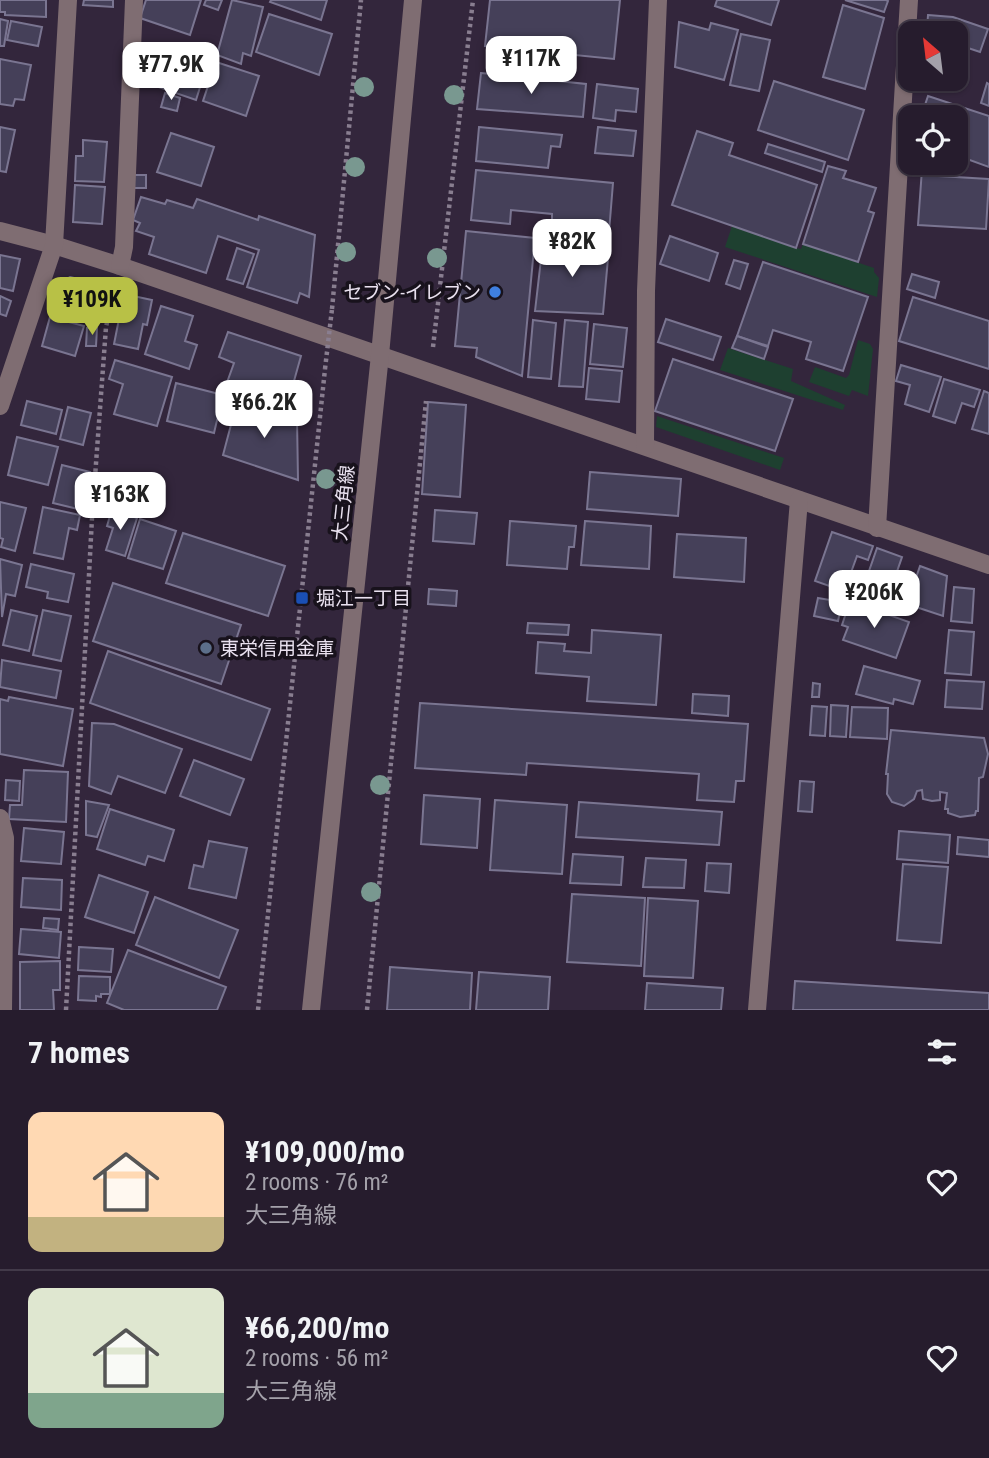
<!DOCTYPE html>
<meta charset="utf-8">
<style>
body{margin:0;font-family:"Roboto Condensed","Noto Sans JP",sans-serif;background:#2e2535;color:#f1f3f6;height:100vh;display:flex;flex-direction:column;font-size:26px;white-space:nowrap}
*{box-sizing:border-box;margin:0}
p{font-size:23px;color:#a4a1aa}
.icon{flex:none;width:38px;height:38px;fill:none;stroke:currentColor;stroke-width:2;stroke-linecap:round;stroke-linejoin:round}
.map{position:relative;height:1010px;overflow:hidden}
.side{display:flex;flex-direction:column;background:#261c2d;flex:1}
.side>*{flex:none}
.needle{width:46px;rotate:332deg}
.tools{position:absolute;left:898px;top:21px;display:grid;gap:14px}
.tools a{display:grid;place-items:center;width:70px;height:70px;border-radius:14px;background:#261c2d;box-shadow:0 2px 5px #0004,0 0 0 2px #423a49;font-size:35px}
.price{position:absolute;translate:-50% -60px;padding:0 16px;border-radius:14px;background:#fff;color:#222;font-size:23px;line-height:46px;filter:drop-shadow(0 2px 4px #0008)}
.price::after{content:'';position:absolute;left:50%;top:42px;width:21px;height:16px;margin-left:-10px;background:inherit;clip-path:polygon(0 0,100% 0,50% 100%)}
.price.on{background:#b8c146;color:#111}
ul{padding:0;list-style:none}
li{display:flex;align-items:center;gap:21px;height:175px;padding:0 28px}
li+li{border-top:2px solid #423a49}
li span{display:grid;place-items:center;flex:none;width:196px;height:140px;border-radius:14px;color:#555}
li>.icon{margin-inline-start:auto}
span .icon{width:84px;height:84px;fill:#fffc;stroke-width:1}
li b{font-size:30px}
h2{display:flex;justify-content:space-between;align-items:center;height:84px;padding:0 28px;font-size:30px}
.map>svg:first-child{display:block}
.green{fill:#1e4030}
.building{fill:#454059;stroke:#7a7591;stroke-width:2}
.lines{fill:none;stroke-linecap:round;stroke-linejoin:round}
.path{stroke:#897e90;stroke-width:4.5;stroke-dasharray:3.5 3.5;stroke-linecap:butt}
.minor{stroke:#7f6d72;stroke-width:18}
.path-bridge{stroke:#897e90;stroke-width:4.5;stroke-dasharray:3.5 3.5;stroke-linecap:butt}
.tree{fill:#799890}
.shop-dot{fill:#3f7fe0;stroke:#18121c;stroke-width:2.5}
.transit-dot{fill:#1a4fb4;stroke:#18121c;stroke-width:2.5}
.service-dot{fill:#5c6f8a;stroke:#18121c;stroke-width:2.5}
.labels{text-anchor:middle;stroke-width:7;stroke-linejoin:round;paint-order:stroke}
.poi-label{font-size:19px;fill:#e9e1ef;stroke:#18121c;text-anchor:start}
.street-label{font-size:19px;fill:#e9e1ef;stroke:#18121c}
</style>
<div class="map">
<svg width="989" height="1010" viewBox="0 0 989 1010">
<rect width="100%" height="100%" fill="#33263c"/>
<g class="green">
<polygon points="732,226 796,248 801,249 803,244 874,268 874,272 879,278 877,297 725,247"/>
<polygon points="858,340 870,344 873,349 868,396 852,390 849,396 809,382 815,367 846,378 849,375"/>
<polygon points="728,348 793,369 791,381 845,405 843,410 720,370"/>
<polygon points="657,416 784,458 780,470 656,427"/>
</g>
<g class="building">
<polygon points="0,0 46,0 46,17 5,15 5,12 0,12"/>
<polygon points="84,0 113,0 113,7 83,5"/>
<polygon points="146,0 201,0 190,35 140,18"/>
<polygon points="206,0 222,0 218,10 204,5"/>
<polygon points="232,0 263,7 251,56 243,53 241,64 217,55"/>
<polygon points="271,0 327,0 321,20 270,2"/>
<polygon points="490,0 620,0 614,59 485,46"/>
<polygon points="717,0 779,0 771,25 715,6"/>
<polygon points="845,0 886,0 888,1 884,12"/>
<polygon points="843,5 884,18 865,89 823,77"/>
<polygon points="269,14 332,34 319,75 256,52"/>
<polygon points="928,15 953,17 988,29 980,52 956,44 956,33 921,33 921,29 927,29"/>
<polygon points="0,19 8,21 4,46 0,46"/>
<polygon points="11,21 42,27 38,46 7,40"/>
<polygon points="679,22 709,30 711,23 738,30 724,80 675,67"/>
<polygon points="741,34 770,40 759,91 730,85"/>
<polygon points="150,44 208,62 196,100 138,80"/>
<polygon points="0,59 31,65 24,100 15,99 13,106 0,104"/>
<polygon points="216,62 259,76 246,116 203,101"/>
<polygon points="481,73 586,84 583,117 477,109"/>
<polygon points="774,81 864,110 848,160 758,130"/>
<polygon points="987,83 989,84 989,106 981,103"/>
<polygon points="597,84 638,89 636,112 616,110 615,121 593,118"/>
<polygon points="165,93 180,98 177,111 161,107"/>
<polygon points="928,96 989,116 989,167 956,155 956,117 921,117"/>
<polygon points="0,127 15,130 6,172 0,171"/>
<polygon points="479,127 562,135 560,147 551,146 548,168 476,161"/>
<polygon points="598,127 636,131 633,156 595,153"/>
<polygon points="697,131 733,143 729,155 817,185 796,248 672,205"/>
<polygon points="171,133 214,147 201,186 157,172"/>
<polygon points="83,140 107,142 104,182 75,181 76,156 83,156"/>
<polygon points="768,144 825,162 822,172 765,153"/>
<polygon points="828,166 846,171 843,178 876,188 868,211 874,213 858,262 803,244"/>
<polygon points="922,169 940,170 939,176 989,179 986,229 918,225"/>
<polygon points="476,170 613,183 609,232 552,226 552,214 511,210 510,224 471,220"/>
<polygon points="134,175 146,175 146,188 133,188"/>
<polygon points="75,185 105,187 102,224 73,222"/>
<polygon points="141,197 165,204 167,200 193,208 197,199 258,220 259,216 315,235 309,297 300,293 297,303 247,287 259,250 218,236 206,273 149,254 154,237 136,231 140,223 133,220"/>
<polygon points="466,231 535,238 522,376 476,357 477,348 455,346"/>
<polygon points="670,236 718,253 709,281 660,264"/>
<polygon points="543,242 609,247 603,314 535,311"/>
<polygon points="237,248 254,254 243,284 227,279"/>
<polygon points="0,255 20,259 13,291 0,288"/>
<polygon points="734,260 748,264 740,289 726,284"/>
<polygon points="763,262 868,297 843,371 806,359 811,342 773,330 768,346 737,336"/>
<polygon points="912,274 939,282 935,298 907,289"/>
<polygon points="70,277 98,284 88,321 53,312 61,282"/>
<polygon points="124,294 152,300 147,325 143,324 138,349 114,344"/>
<polygon points="0,296 11,301 6,316 0,314"/>
<polygon points="913,297 989,321 989,369 899,341"/>
<polygon points="161,306 193,316 185,341 197,345 189,369 145,354"/>
<polygon points="50,317 84,326 75,356 42,346"/>
<polygon points="666,319 721,337 713,360 658,342"/>
<polygon points="533,320 556,323 551,379 528,377"/>
<polygon points="565,320 588,322 583,387 559,386"/>
<polygon points="594,324 627,328 623,367 590,364"/>
<polygon points="87,328 97,328 96,346 86,346"/>
<polygon points="228,332 301,356 287,406 225,388 234,363 219,357"/>
<polygon points="737,336 768,347 764,359 732,348"/>
<polygon points="673,359 793,399 775,451 655,411"/>
<polygon points="115,360 172,377 157,426 114,414 123,384 109,379"/>
<polygon points="901,365 941,377 929,412 905,404 910,385 896,381"/>
<polygon points="589,368 622,371 619,402 586,399"/>
<polygon points="944,379 980,390 974,407 962,403 955,423 933,416"/>
<polygon points="176,383 223,395 214,433 167,421"/>
<polygon points="984,391 989,393 989,434 972,429"/>
<polygon points="27,401 62,410 56,434 21,425"/>
<polygon points="237,402 297,418 298,480 223,455"/>
<polygon points="428,402 466,405 460,497 422,494"/>
<polygon points="68,407 91,413 83,445 60,439"/>
<polygon points="17,437 58,447 48,485 8,475"/>
<polygon points="62,465 90,472 82,510 53,503"/>
<polygon points="590,472 681,479 678,516 587,509"/>
<polygon points="0,502 26,508 15,551 1,547 3,539 0,538"/>
<polygon points="43,507 80,515 77,530 69,528 63,559 34,553"/>
<polygon points="112,509 137,518 125,556 106,550 113,528 107,526"/>
<polygon points="435,510 477,513 474,544 433,541"/>
<polygon points="140,519 176,531 163,569 128,558"/>
<polygon points="510,521 576,526 574,547 569,547 567,569 507,565"/>
<polygon points="585,521 651,526 649,569 581,565"/>
<polygon points="832,532 873,546 868,560 857,556 849,578 861,581 855,595 815,581"/>
<polygon points="183,533 285,566 268,616 166,583"/>
<polygon points="677,534 746,538 744,582 674,577"/>
<polygon points="877,548 902,557 885,606 860,597"/>
<polygon points="0,559 22,565 15,596 6,594 2,617"/>
<polygon points="31,564 74,574 68,602 47,598 48,592 26,587"/>
<polygon points="920,566 947,576 943,616 907,604"/>
<polygon points="113,583 241,625 221,684 93,641"/>
<polygon points="954,587 974,589 972,623 951,621"/>
<polygon points="429,589 457,591 456,606 428,604"/>
<polygon points="818,598 842,602 838,621 814,616"/>
<polygon points="850,601 909,622 896,658 843,640 848,627 842,625"/>
<polygon points="11,610 37,616 29,651 3,645"/>
<polygon points="43,610 71,616 61,661 33,655"/>
<polygon points="528,623 569,625 568,635 527,633"/>
<polygon points="592,630 661,635 656,705 587,701 589,677 536,673 538,642 565,644 564,651 591,653"/>
<polygon points="949,630 974,632 971,675 945,673"/>
<polygon points="108,651 270,709 251,760 90,703"/>
<polygon points="2,660 61,671 56,698 0,687"/>
<polygon points="864,666 920,681 913,704 894,699 893,704 856,694"/>
<polygon points="947,680 984,682 982,709 945,707"/>
<polygon points="813,683 820,684 819,697 812,697"/>
<polygon points="693,694 729,696 728,716 692,713"/>
<polygon points="9,697 73,709 63,766 0,754 0,699 8,701"/>
<polygon points="420,703 748,724 744,781 736,781 734,802 697,800 699,774 527,763 526,775 415,768"/>
<polygon points="831,705 848,706 846,737 830,736"/>
<polygon points="812,706 827,707 825,736 810,735"/>
<polygon points="852,707 888,708 887,739 850,737"/>
<polygon points="92,723 114,724 182,749 165,793 118,776 111,794 89,786"/>
<polygon points="891,730 984,738 988,754 983,777 979,778 978,811 976,811 975,815 960,817 948,813 948,809 945,809 947,793 940,792 940,800 932,801 923,799 922,790 917,791 914,799 904,806 892,802 887,794 888,774 886,774"/>
<polygon points="194,760 244,779 230,815 180,796"/>
<polygon points="24,770 68,772 66,822 9,819 10,805 22,805"/>
<polygon points="6,780 20,781 19,801 5,800"/>
<polygon points="800,781 814,782 812,812 798,811"/>
<polygon points="424,795 480,799 477,848 421,844"/>
<polygon points="495,800 567,805 562,874 490,870"/>
<polygon points="86,801 109,805 97,837 86,835"/>
<polygon points="579,802 722,812 719,845 576,837"/>
<polygon points="110,809 174,830 164,861 148,856 145,865 97,849"/>
<polygon points="24,828 64,832 61,864 21,861"/>
<polygon points="899,831 950,835 948,863 897,859"/>
<polygon points="958,837 989,840 989,857 957,854"/>
<polygon points="209,841 247,848 236,898 189,888 194,865 203,867"/>
<polygon points="573,854 623,857 621,885 570,883"/>
<polygon points="646,858 686,860 684,888 643,887"/>
<polygon points="707,863 731,864 729,893 705,891"/>
<polygon points="903,864 948,867 941,943 897,940"/>
<polygon points="99,875 148,892 134,933 85,917"/>
<polygon points="23,878 62,880 61,910 21,907"/>
<polygon points="572,894 645,898 641,966 567,962"/>
<polygon points="155,897 238,930 219,978 136,945"/>
<polygon points="648,898 698,901 693,978 644,976"/>
<polygon points="44,918 59,919 58,930 43,928"/>
<polygon points="21,929 61,932 59,958 19,954"/>
<polygon points="79,947 113,949 111,972 78,970"/>
<polygon points="128,950 226,987 217,1010 124,1010 107,1003"/>
<polygon points="60,961 60,990 53,990 54,1010 20,1010 20,962"/>
<polygon points="390,967 472,973 470,1010 387,1010"/>
<polygon points="479,972 550,977 548,1010 476,1010"/>
<polygon points="79,976 110,977 110,994 101,994 101,997 96,996 96,1001 78,1000"/>
<polygon points="795,981 989,993 989,1010 793,1010"/>
<polygon points="647,983 723,988 721,1010 645,1010"/>
</g>
<g class="lines">
<g class="path">
<polyline points="332,309 361,0"/>
<polyline points="433,347 473,0"/>
<polyline points="66,1010 92,518 106,327 114,292"/>
<polyline points="258,1010 325,369"/>
<polyline points="367,1010 426,401"/>
</g>
<g class="minor">
<polyline points="0,231 54,245 120,266 989,565"/>
<polyline points="120,266 124,247 134,0"/>
<polyline points="0,406 54,245 68,0"/>
<polyline points="645,446 646,291 658,0"/>
<polyline points="877,528 909,0"/>
<polyline points="0,818 5,838 3,1010"/>
<polyline points="311,1010 380,355 413,0"/>
<polyline points="757,1010 799,500"/>
</g>
<polyline class="path-bridge" points="325,369 332,309"/>
</g>
<g class="tree">
<circle cx="364" cy="87" r="10"/>
<circle cx="454" cy="95" r="10"/>
<circle cx="355" cy="167" r="10"/>
<circle cx="346" cy="252" r="10"/>
<circle cx="437" cy="258" r="10"/>
<circle cx="326" cy="479" r="10"/>
<circle cx="380" cy="785" r="10"/>
<circle cx="371" cy="892" r="10"/>
</g>
<circle class="shop-dot" cx="495" cy="292" r="7"/>
<rect class="transit-dot" x="295" y="591" width="14" height="14" rx="3.5"/>
<circle class="service-dot" cx="206" cy="648" r="7"/>
<g class="labels">
<g class="poi-label">
<text x="481" y="299" text-anchor="end">セブン-イレブン</text>
<text x="316" y="605">堀江一丁目</text>
<text x="220" y="655">東栄信用金庫</text>
</g>
<g class="street-label">
<text transform="translate(343 503) rotate(-84)" y="7">大三角線</text>
</g>
</g>
</svg>
<div class="tools">
<a><svg class="needle" viewBox="-14 -14 28 28"><path d="M0-13l5 13h-10z" fill="#e53935"/><path d="M0 13l5-13h-10z" fill="#a4a1aa"/></svg></a>
<a><svg class="icon" aria-label="locate" viewBox="0 0 24 24"><circle cx="12" cy="12" r="6"/><path d="M12 2v4M12 18v4M2 12h4M18 12h4"/></svg></a>
</div>
<b class="price" style="left:531px;top:96px">¥117K</b>
<b class="price" style="left:171px;top:102px">¥77.9K</b>
<b class="price" style="left:572px;top:279px">¥82K</b>
<b class="price on" style="left:92px;top:337px">¥109K</b>
<b class="price" style="left:264px;top:440px">¥66.2K</b>
<b class="price" style="left:120px;top:532px">¥163K</b>
<b class="price" style="left:874px;top:630px">¥206K</b>
</div>
<section class="side">
<h2>7 homes<svg class="icon" aria-label="filters" viewBox="0 0 24 24"><path d="M4 7h16M4 17h16"/><circle cx="9" cy="7" r="2"/><circle cx="15" cy="17" r="2"/></svg></h2>
<ul>
<li><span style="background:linear-gradient(#ffd9b3 75%,#c2b280 0)"><svg class="icon" aria-label="home" viewBox="0 0 24 24"><path d="M3 11l9-7 9 7M6 9v11h12V9"/></svg></span><div><b>¥109,000/mo</b><p>2 rooms · 76 m²</p><p>大三角線</p></div><svg class="icon" aria-label="heart" viewBox="0 0 24 24"><path d="M12 20l-8-8c-3-5 5-10 8-4 3-6 11-1 8 4z"/></svg></li>
<li><span style="background:linear-gradient(#dfe7d0 75%,#7fa58c 0)"><svg class="icon" aria-label="home" viewBox="0 0 24 24"><path d="M3 11l9-7 9 7M6 9v11h12V9"/></svg></span><div><b>¥66,200/mo</b><p>2 rooms · 56 m²</p><p>大三角線</p></div><svg class="icon" aria-label="heart" viewBox="0 0 24 24"><path d="M12 20l-8-8c-3-5 5-10 8-4 3-6 11-1 8 4z"/></svg></li>
</ul>
</section>
